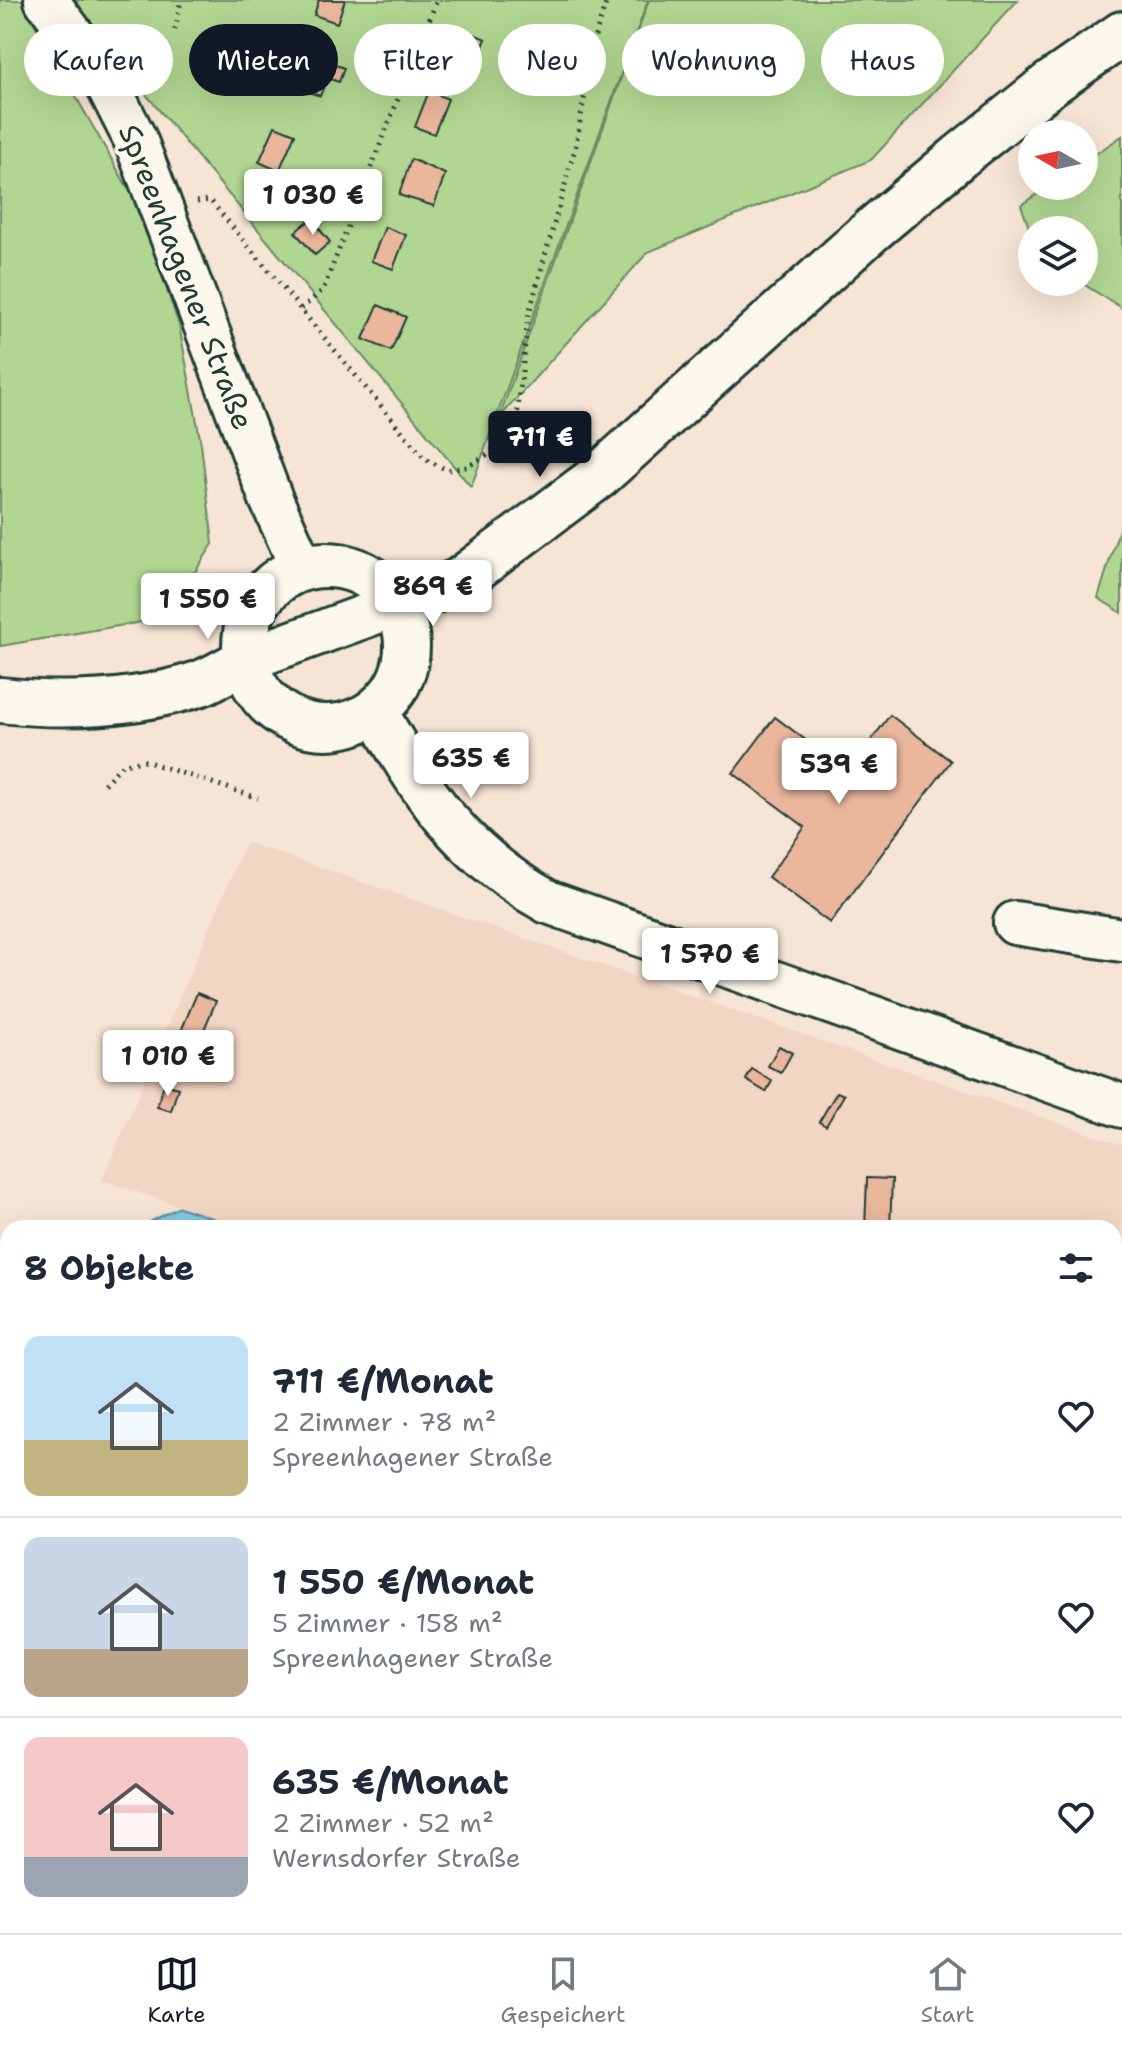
<!DOCTYPE html>
<html lang="de">
<meta charset="utf-8">
<style>
body{margin:0;font-family:"Shantell Sans",sans-serif;background:#f2f2f3;color:#1f2937;height:100vh;display:flex;flex-direction:column;font-size:30px;white-space:nowrap}
*{box-sizing:border-box;margin:0}
p{font-size:26px;color:#747a83}
.icon{flex:none;width:44px;height:44px;fill:none;stroke:currentColor;stroke-width:2;stroke-linecap:round;stroke-linejoin:round}
.map{position:relative;flex:1;overflow:hidden}
.side{position:absolute;left:0px;top:1220px;width:1122px;height:714px;display:flex;flex-direction:column;background:#fff;border-radius:24px 24px 0 0;box-shadow:0 8px 32px #0002}
.side>*{flex:none}
.banner{position:absolute;left:24px;top:24px;width:1074px;height:72px;display:flex;gap:16px}
.needle{width:52px;rotate:279deg}
.fabs{position:absolute;left:1018px;top:120px;display:grid;gap:16px}
.fabs a{display:grid;place-items:center;width:80px;height:80px;border-radius:50%;background:#fff;box-shadow:0 8px 32px #0002;font-size:40px}
.price{position:absolute;translate:-50% -68px;padding:0 18px;border-radius:8px;background:#fff;color:#222;font-size:26px;line-height:52px;filter:drop-shadow(0 2px 4px #0008)}
.price::after{content:'';position:absolute;left:50%;top:48px;width:24px;height:18px;margin-left:-12px;background:inherit;clip-path:polygon(0 0,100% 0,50% 100%)}
.price.on{background:#111827;color:#fff}
ul{padding:0;list-style:none}
li{display:flex;align-items:center;gap:24px;height:200px;padding:0 24px}
li+li{border-top:2px solid #e0e1e3}
li span{display:grid;place-items:center;flex:none;width:224px;height:160px;border-radius:16px;color:#555}
li>.icon{margin-inline-start:auto}
span .icon{width:96px;height:96px;fill:#fffc;stroke-width:1}
li b{font-size:34px}
h2{display:flex;justify-content:space-between;align-items:center;height:96px;padding:0 24px;font-size:34px}
.tag{padding:0 28px;border-radius:36px;background:#fff;box-shadow:0 8px 32px #0002;font-size:28px;line-height:72px}
.tag.on{background:#111827;color:#fff}
.menu{display:flex;justify-content:space-around;align-items:center;height:112px;border-top:2px solid #e0e1e3;background:#fff;font-size:22px;color:#747a83}
.menu a{display:grid;justify-items:center;gap:4px}
.menu .on{color:#111827}
.map>svg:first-child{display:block}
.built{fill:#f2d6c4}
.green{fill:#b1d691;stroke:#688a62;stroke-width:2}
.water{fill:#82c9e3;stroke:#5a919d;stroke-width:2}
.building{fill:#eab79d;stroke:#1f3d34;stroke-width:2}
.lines{fill:none;stroke-linecap:round;stroke-linejoin:round}
.minor-casing{stroke:#1f3d34;stroke-width:48}
.major-casing{stroke:#1f3d34;stroke-width:50}
.path{stroke:#1f3d34;stroke-width:5;stroke-dasharray:2 6;stroke-linecap:butt}
.minor{stroke:#fbf7ec;stroke-width:42}
.major{stroke:#fbf7ec;stroke-width:44}
.labels{text-anchor:middle;stroke-width:8;stroke-linejoin:round;paint-order:stroke}
.street-label{font-size:30px;fill:#1f3d34;stroke:#fbf7ec}
</style>
<div class="map">
<svg width="1122" height="1933" viewBox="0 0 1122 1933">
<rect width="100%" height="100%" fill="#f6e4d4"/>
<filter id="ink" filterUnits="userSpaceOnUse"><feTurbulence type="fractalNoise" baseFrequency=".0125" numOctaves="2"/><feDisplacementMap in="SourceGraphic" scale="16" xChannelSelector="R" yChannelSelector="G"/><feConvolveMatrix kernelMatrix="1 2 1 2 8 2 1 2 1" color-interpolation-filters="sRGB"/></filter>
<g filter="url(#ink)">
<g class="built">
<polygon points="246,842 1122,1145 1122,1376 1114,1376 1114,1228 242,1228 102,1180"/>
<polygon points="1114,1506 1122,1506 1122,1678 1114,1673"/>
</g>
<g class="green">
<polygon points="0,0 41,0 33,21 138,206 179,325 201,444 213,544 165,618 0,646"/>
<polygon points="68,0 648,0 471,487"/>
<polygon points="649,0 1018,0 871,160 648,252 499,418"/>
<polygon points="1122,136 1122,308 1080,282 1084,282 1084,230 1032,230 1032,236 1021,205 1049,186 1084,186 1084,162"/>
<polygon points="1122,520 1122,613 1098,598"/>
</g>
<g class="water">
<polygon points="179,1207 242,1228 138,1228"/>
<polygon points="8,1284 8,1926 1114,1926 1114,1673 1122,1679 1122,1933 0,1933 0,1287"/>
<rect x="1114" y="1376" width="8" height="130"/>
</g>
<g class="building">
<polygon points="319,0 345,0 337,23 314,15"/>
<polygon points="463,30 486,39 471,75 449,66"/>
<polygon points="307,54 344,68 339,82 327,78 320,96 295,87"/>
<polygon points="429,91 448,99 434,134 415,127"/>
<polygon points="275,126 295,134 279,171 259,162"/>
<polygon points="411,159 445,174 434,206 399,195"/>
<polygon points="311,219 330,242 315,255 295,232"/>
<polygon points="385,227 406,235 393,269 371,261"/>
<polygon points="378,305 406,317 391,351 363,339"/>
<polygon points="890,715 951,761 830,923 768,877 805,827 733,773 775,717 848,772"/>
<polygon points="197,993 216,1001 198,1044 179,1036"/>
<polygon points="779,1046 792,1053 781,1073 768,1066"/>
<polygon points="752,1069 772,1081 766,1092 746,1080"/>
<polygon points="164,1084 178,1088 171,1111 157,1107"/>
<polygon points="837,1092 844,1095 826,1126 819,1122"/>
<polygon points="867,1178 892,1179 890,1228 865,1228"/>
</g>
<g class="lines">
<defs>
<g id="minor">
<polyline points="46,0 102,74 135,139 271,499 302,568"/>
<polyline points="245,660 396,605"/>
<path d="M376 711C421 794 463 855 548 902L1122 1106"/>
<polyline points="1015,923 1122,940"/>
</g>
<g id="major">
<circle cx="326" cy="646" r="81"/>
<polyline points="396,605 459,581 599,476 872,230 960,156 1050,84 1122,34"/>
<path d="M0 700C66 707 138 704 201 683 216 677 231 668 245 660"/>
</g>
</defs>
<use href="#minor" class="minor-casing"/>
<use href="#major" class="major-casing"/>
<g class="path">
<polyline points="175,30 181,0"/>
<polyline points="197,202 210,200 425,459 447,470 467,467 487,455 507,436 518,410 528,317 576,145 595,36 607,0"/>
<polyline points="301,309 323,290 437,0"/>
<polyline points="104,784 123,764 145,761 258,798"/>
</g>
<use href="#minor" class="minor"/>
<use href="#major" class="major"/>
</g>
</g>
<g class="labels">
<g class="street-label">
<text transform="translate(186 277) rotate(69)" y="10">Spreenhagener Straße</text>
</g>
</g>
</svg>
<div class="fabs">
<a><svg class="needle" viewBox="-14 -14 28 28"><path d="M0-13l5 13h-10z" fill="#e53935"/><path d="M0 13l5-13h-10z" fill="#747a83"/></svg></a>
<a><svg class="icon" aria-label="layers" viewBox="0 0 24 24"><path d="M12 4l9 5-9 5-9-5zM3 14l9 5 9-5"/></svg></a>
</div>
<b class="price" style="left:313px;top:237px">1 030 €</b>
<b class="price on" style="left:540px;top:479px">711 €</b>
<b class="price" style="left:433px;top:628px">869 €</b>
<b class="price" style="left:208px;top:641px">1 550 €</b>
<b class="price" style="left:471px;top:800px">635 €</b>
<b class="price" style="left:839px;top:806px">539 €</b>
<b class="price" style="left:710px;top:996px">1 570 €</b>
<b class="price" style="left:168px;top:1098px">1 010 €</b>
<div class="banner">
<a class="tag">Kaufen</a>
<a class="tag on">Mieten</a>
<a class="tag">Filter</a>
<a class="tag">Neu</a>
<a class="tag">Wohnung</a>
<a class="tag">Haus</a>
</div>
<section class="side">
<h2>8 Objekte<svg class="icon" aria-label="filters" viewBox="0 0 24 24"><path d="M4 7h16M4 17h16"/><circle cx="9" cy="7" r="2"/><circle cx="15" cy="17" r="2"/></svg></h2>
<ul>
<li><span style="background:linear-gradient(#bfe0f5 65%,#c2b280 0)"><svg class="icon" aria-label="home" viewBox="0 0 24 24"><path d="M3 11l9-7 9 7M6 9v11h12V9"/></svg></span><div><b>711 €/Monat</b><p>2 Zimmer · 78 m²</p><p>Spreenhagener Straße</p></div><svg class="icon" aria-label="heart" viewBox="0 0 24 24"><path d="M12 20l-8-8c-3-5 5-10 8-4 3-6 11-1 8 4z"/></svg></li>
<li><span style="background:linear-gradient(#c9d6e8 70%,#b9a48a 0)"><svg class="icon" aria-label="home" viewBox="0 0 24 24"><path d="M3 11l9-7 9 7M6 9v11h12V9"/></svg></span><div><b>1 550 €/Monat</b><p>5 Zimmer · 158 m²</p><p>Spreenhagener Straße</p></div><svg class="icon" aria-label="heart" viewBox="0 0 24 24"><path d="M12 20l-8-8c-3-5 5-10 8-4 3-6 11-1 8 4z"/></svg></li>
<li><span style="background:linear-gradient(#f6c9c9 75%,#9aa5b1 0)"><svg class="icon" aria-label="home" viewBox="0 0 24 24"><path d="M3 11l9-7 9 7M6 9v11h12V9"/></svg></span><div><b>635 €/Monat</b><p>2 Zimmer · 52 m²</p><p>Wernsdorfer Straße</p></div><svg class="icon" aria-label="heart" viewBox="0 0 24 24"><path d="M12 20l-8-8c-3-5 5-10 8-4 3-6 11-1 8 4z"/></svg></li>
</ul>
</section>
</div>
<nav class="menu">
<a class="on"><svg class="icon" aria-label="map" viewBox="0 0 24 24"><path d="M3 6l6-2 6 2 6-2v14l-6 2-6-2-6 2zM9 4v14M15 6v14"/></svg>Karte</a>
<a><svg class="icon" aria-label="saved" viewBox="0 0 24 24"><path d="M7 4h10v16l-5-4-5 4z"/></svg>Gespeichert</a>
<a><svg class="icon" aria-label="home" viewBox="0 0 24 24"><path d="M3 11l9-7 9 7M6 9v11h12V9"/></svg>Start</a>
</nav>
